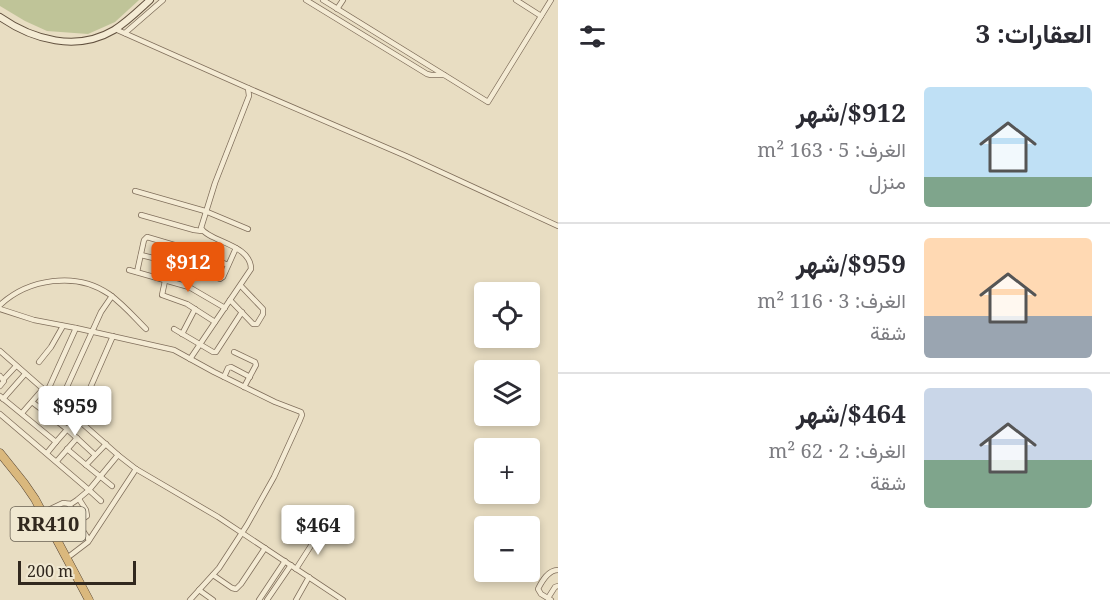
<!DOCTYPE html>
<html lang="ar">
<meta charset="utf-8">
<style>
body{margin:0;font-family:"Noto Serif",Vazirmatn,serif;background:#f2f2f3;color:#2b2b33;direction:rtl;height:100vh;display:flex;flex-direction:column;font-size:22px;white-space:nowrap}
*{box-sizing:border-box;margin:0}
p{font-size:20px;color:#7c7c81}
.icon{flex:none;width:33px;height:33px;fill:none;stroke:currentColor;stroke-width:2;stroke-linecap:round;stroke-linejoin:round}
.map{position:relative;flex:1;overflow:hidden;direction:ltr}
.drawer{display:flex;flex-direction:column;background:#fff;width:552px}
.drawer>*{flex:none}
.controls{position:absolute;left:474px;top:282px;display:grid;gap:12px}
.controls a{display:grid;place-items:center;width:66px;height:66px;border-radius:6px;background:#fff;box-shadow:0 3px 9px #0003;font-size:30px}
.scale{position:absolute;left:18px;bottom:15px;width:118px;box-sizing:border-box;padding-left:6px;border:3px solid #31281e;border-top:0;font-size:16px;line-height:21px;white-space:nowrap;color:#31281e;-webkit-text-stroke:4px #f0e8d1;paint-order:stroke}
.price{position:absolute;translate:-50% -51px;padding:0 14px;border-radius:6px;background:#fff;color:#222;font-size:20px;line-height:39px;filter:drop-shadow(0 2px 3px #0008)}
.price::after{content:'';position:absolute;left:50%;top:36px;width:18px;height:14px;margin-left:-9px;background:inherit;clip-path:polygon(0 0,100% 0,50% 100%)}
.price.active{background:#ea580c;color:#fff}
ul{padding:0;list-style:none}
li{display:flex;align-items:center;gap:18px;height:150px;padding:0 18px}
li+li{border-top:2px solid #e1e1e2}
li span{display:grid;place-items:center;flex:none;width:168px;height:120px;border-radius:6px;color:#555}
li>.icon{margin-inline-start:auto}
span .icon{width:72px;height:72px;fill:#fffc;stroke-width:1}
li b{font-size:26px}
h2{display:flex;justify-content:space-between;align-items:center;height:72px;padding:0 18px;font-size:26px}
main{display:flex;flex:1;min-height:0}
.map>svg:first-child{display:block}
.green{fill:#bfc498}
.lines{fill:none;stroke-linecap:round;stroke-linejoin:round}
.minor-casing{stroke:#806f5c;stroke-width:6}
.secondary-casing{stroke:#62513f;stroke-width:8}
.trunk-casing{stroke:#4e3e2f;stroke-width:9}
.minor{stroke:#f4ebd4;stroke-width:4.5}
.secondary{stroke:#f4ebd4;stroke-width:6}
.trunk{stroke:#dab87d;stroke-width:8}
.labels{text-anchor:middle;stroke-width:4.5;stroke-linejoin:round;paint-order:stroke}
.shield{fill:#f0e8d1;stroke:#6a6254;stroke-width:1.5}
.shield-label{font-size:20px;font-weight:bold;fill:#31281e}
</style>
<main>
<section class="drawer">
<h2>العقارات: 3<svg class="icon" aria-label="filters" viewBox="0 0 24 24"><path d="M4 7h16M4 17h16"/><circle cx="9" cy="7" r="2"/><circle cx="15" cy="17" r="2"/></svg></h2>
<ul>
<li><span style="background:linear-gradient(#bfe0f5 75%,#7fa58c 0)"><svg class="icon" aria-label="home" viewBox="0 0 24 24"><path d="M3 11l9-7 9 7M6 9v11h12V9"/></svg></span><div><b>$912/شهر</b><p>الغرف: 5 · 163 m²</p><p>منزل</p></div></li>
<li><span style="background:linear-gradient(#ffd9b3 65%,#9aa5b1 0)"><svg class="icon" aria-label="home" viewBox="0 0 24 24"><path d="M3 11l9-7 9 7M6 9v11h12V9"/></svg></span><div><b>$959/شهر</b><p>الغرف: 3 · 116 m²</p><p>شقة</p></div></li>
<li><span style="background:linear-gradient(#c9d6e8 60%,#7fa58c 0)"><svg class="icon" aria-label="home" viewBox="0 0 24 24"><path d="M3 11l9-7 9 7M6 9v11h12V9"/></svg></span><div><b>$464/شهر</b><p>الغرف: 2 · 62 m²</p><p>شقة</p></div></li>
</ul>
</section>
<div class="map">
<svg width="558" height="600" viewBox="0 0 558 600">
<rect width="100%" height="100%" fill="#e8ddc2"/>
<polygon class="green" points="0,0 139,0 115,22 88,34 47,31 25,21 0,6"/>
<g class="lines">
<defs>
<g id="minor">
<polyline points="306,0 427,74 431,75 444,75"/>
<polyline points="323,0 488,102 551,0"/>
<polyline points="516,0 541,16"/>
<polyline points="337,9 343,0"/>
<polyline points="115,29 248,88 406,156 558,226"/>
<polyline points="125,33 163,0"/>
<polyline points="135,191 205,211 248,229"/>
<polyline points="141,215 194,230 202,231"/>
<polyline points="141,255 190,267 220,279 223,277 236,248"/>
<polyline points="169,262 162,295 187,304 215,322"/>
<polyline points="129,270 189,287 225,308"/>
<polyline points="137,272 144,240 147,237 198,252 228,265"/>
<polyline points="230,300 253,324 257,324 263,314 263,309 241,286"/>
<path d="M0 305C28 279 76 271 109 294 123 304 134 317 146 329"/>
<polyline points="0,309 34,320 76,328 174,350 214,372 275,402 301,412 302,415 300,420 274,477 247,525 219,568 190,600"/>
<polyline points="174,329 213,352 216,352 242,312"/>
<polyline points="182,334 195,309"/>
<polyline points="0,351 118,455 136,469 218,517 343,600"/>
<polyline points="234,352 255,362 256,365 244,387"/>
<path d="M190 359 251 269C251 244 209 242 201 228L215 183 249 96 248 88"/>
<polyline points="39,362 51,347 63,326"/>
<polyline points="0,376 4,381 0,386"/>
<polyline points="224,377 228,368 231,367 250,377"/>
<polyline points="3,380 16,366"/>
<polyline points="47,392 76,328"/>
<polyline points="0,396 56,442 47,453"/>
<polyline points="3,399 25,374"/>
<polyline points="32,402 67,429 95,455"/>
<polyline points="60,402 101,312 112,296"/>
<polyline points="22,413 43,389"/>
<polyline points="0,414 89,490 77,500 71,504 63,503 42,513"/>
<polyline points="56,442 77,418 113,336"/>
<polyline points="106,444 86,465 112,486"/>
<polyline points="67,449 86,465"/>
<polyline points="57,461 77,438"/>
<polyline points="101,501 89,490 118,455"/>
<polyline points="69,504 83,531 89,540"/>
<polyline points="78,522 87,516 86,510 79,499"/>
<polyline points="67,558 88,542 136,469"/>
<polyline points="296,569 321,530"/>
<polyline points="213,575 232,588 236,589 241,584 265,548"/>
<polyline points="199,590 213,600"/>
<polyline points="548,598 555,587 558,586"/>
<polyline points="259,600 285,561"/>
<polyline points="267,600 291,565"/>
<polyline points="296,600 309,577"/>
<path d="M551 600 541 594 538 589C542 581 548 570 558 570"/>
</g>
<path id="secondary" d="M0 17C33 40 77 52 114 30 127 22 139 10 150 0"/>
<polyline id="trunk" points="0,453 24,483 35,499 89,600"/>
</defs>
<use href="#minor" class="minor-casing"/>
<use href="#secondary" class="secondary-casing"/>
<use href="#trunk" class="trunk-casing"/>
<use href="#minor" class="minor"/>
<use href="#secondary" class="secondary"/>
<use href="#trunk" class="trunk"/>
</g>
<g class="labels">
<rect class="shield" x="10.5" y="507" width="75" height="34" rx="4.5"/>
<g class="shield-label">
<text x="48" y="531">RR410</text>
</g>
</g>
</svg>
<div class="controls">
<a><svg class="icon" aria-label="locate" viewBox="0 0 24 24"><circle cx="12" cy="12" r="6"/><path d="M12 2v4M12 18v4M2 12h4M18 12h4"/></svg></a>
<a><svg class="icon" aria-label="layers" viewBox="0 0 24 24"><path d="M12 4l9 5-9 5-9-5zM3 14l9 5 9-5"/></svg></a>
<a>+</a>
<a>−</a>
</div>
<div class="scale">200 m</div>
<b class="price active" style="left:188px;top:293px">$912</b>
<b class="price" style="left:75px;top:437px">$959</b>
<b class="price" style="left:318px;top:556px">$464</b>
</div>
</main>
